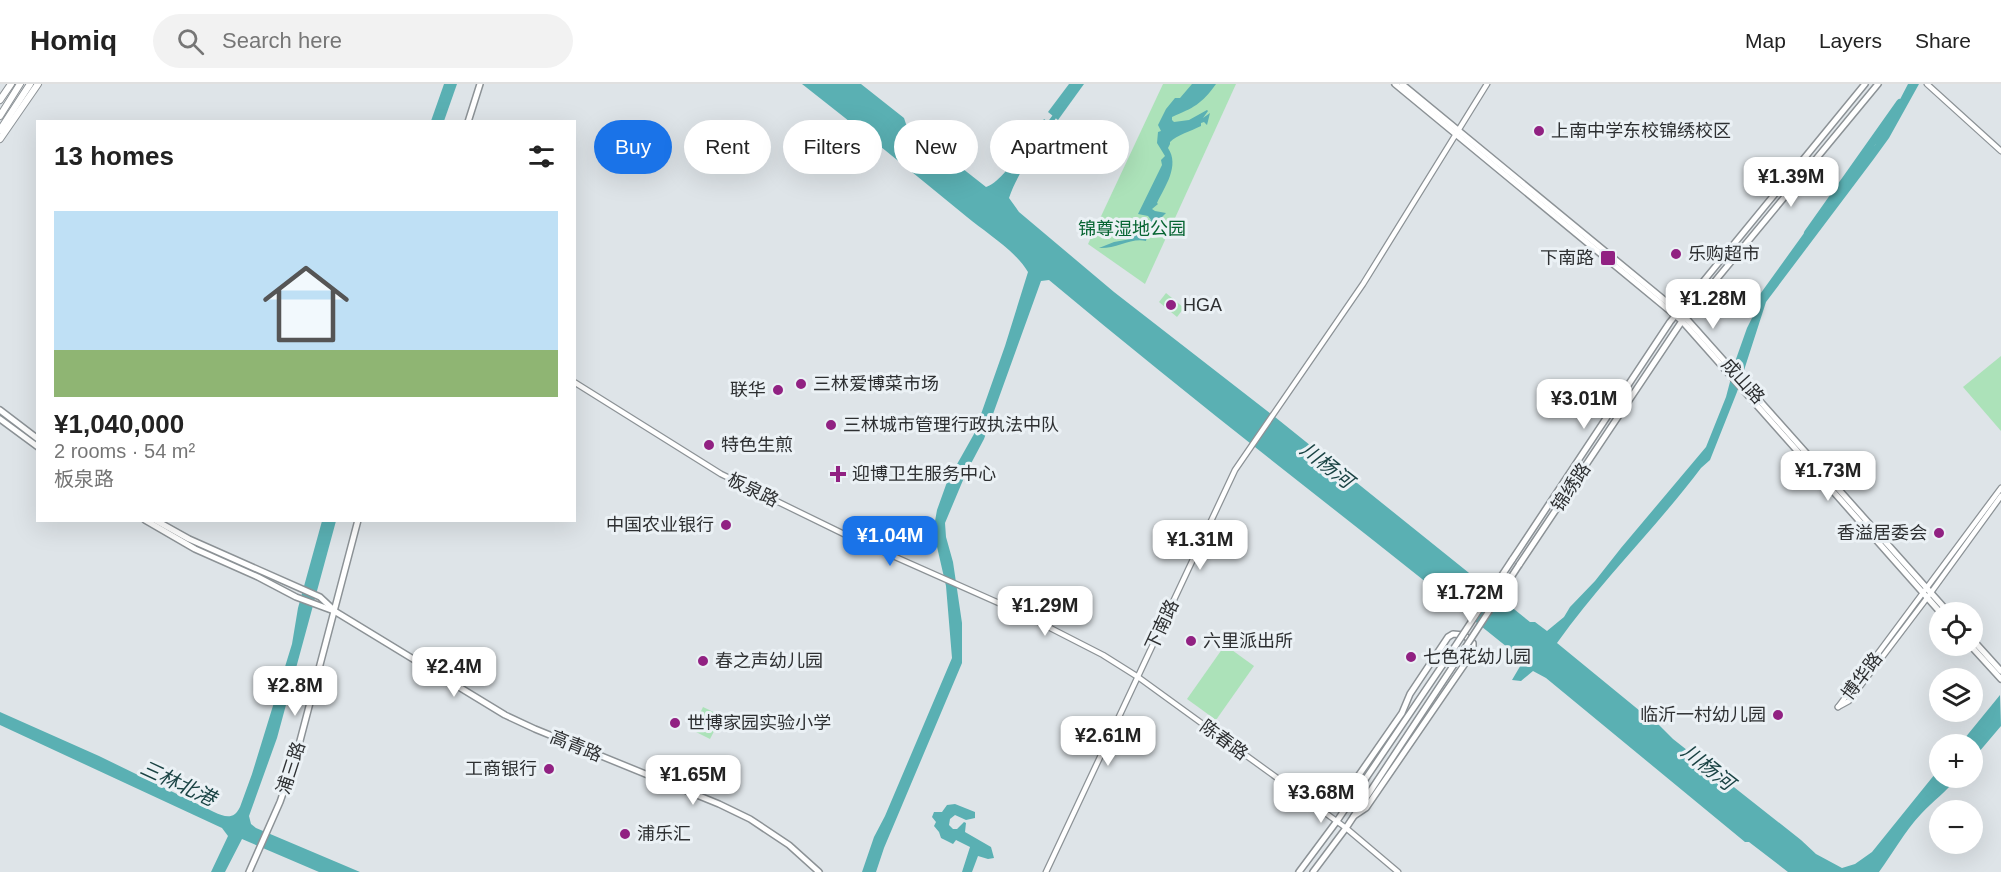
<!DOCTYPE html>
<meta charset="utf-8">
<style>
body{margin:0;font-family:Helvetica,"Noto Sans SC",sans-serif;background:#f2f2f2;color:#222;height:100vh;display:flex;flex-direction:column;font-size:22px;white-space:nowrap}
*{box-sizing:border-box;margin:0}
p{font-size:20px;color:#767676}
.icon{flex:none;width:33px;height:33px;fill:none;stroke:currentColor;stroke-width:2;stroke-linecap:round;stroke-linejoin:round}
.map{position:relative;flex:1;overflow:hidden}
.details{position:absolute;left:36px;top:36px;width:540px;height:402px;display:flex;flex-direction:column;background:#fff;border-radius:0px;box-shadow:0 6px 24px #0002}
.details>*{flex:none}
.guide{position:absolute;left:594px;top:36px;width:570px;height:54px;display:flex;gap:12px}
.buttons{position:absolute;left:1929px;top:518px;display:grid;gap:12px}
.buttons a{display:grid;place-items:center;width:54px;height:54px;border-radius:50%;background:#fff;box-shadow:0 6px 24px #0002;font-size:30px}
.price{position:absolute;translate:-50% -51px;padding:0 14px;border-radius:12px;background:#fff;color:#222;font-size:20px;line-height:39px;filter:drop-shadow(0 2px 3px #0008)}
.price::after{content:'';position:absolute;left:50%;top:36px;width:18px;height:14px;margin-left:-9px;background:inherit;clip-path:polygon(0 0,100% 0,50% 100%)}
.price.selected{background:#1a73e8;color:#fff}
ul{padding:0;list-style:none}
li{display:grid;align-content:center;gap:12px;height:318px;padding:0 18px}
li span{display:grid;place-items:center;height:186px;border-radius:0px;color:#555}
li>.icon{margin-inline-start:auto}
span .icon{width:108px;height:108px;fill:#fffc;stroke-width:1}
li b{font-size:26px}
h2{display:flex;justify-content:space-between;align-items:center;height:72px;padding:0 18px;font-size:26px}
.chip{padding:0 21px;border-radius:27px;background:#fff;box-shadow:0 6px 24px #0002;font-size:21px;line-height:54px}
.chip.selected{background:#1a73e8;color:#fff}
header{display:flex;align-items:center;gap:36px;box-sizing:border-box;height:84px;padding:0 30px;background:#fff;border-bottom:2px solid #e0e0e0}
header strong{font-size:28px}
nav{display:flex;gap:33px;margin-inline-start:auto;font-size:21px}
.search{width:420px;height:54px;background:#f2f2f2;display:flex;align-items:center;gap:15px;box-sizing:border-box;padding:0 21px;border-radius:33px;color:#767676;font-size:22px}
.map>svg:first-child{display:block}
.green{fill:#ace2b9}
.water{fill:#5ab0b3}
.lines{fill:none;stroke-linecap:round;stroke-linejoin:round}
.canal{stroke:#5ab0b3;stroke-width:4.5}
.river{stroke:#5ab0b3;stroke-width:8}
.tertiary-casing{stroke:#8c9296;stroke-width:7}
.secondary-casing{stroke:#8c9296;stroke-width:8}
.trunk-casing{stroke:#8c9296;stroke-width:8}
.tertiary{stroke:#fff;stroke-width:4.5}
.secondary{stroke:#fff;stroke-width:5}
.trunk{stroke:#fff;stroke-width:6}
.secondary-bridge-casing{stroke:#8c9296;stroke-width:8;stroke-linecap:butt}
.secondary-bridge{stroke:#fff;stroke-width:5}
.poi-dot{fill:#912182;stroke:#ebf1f5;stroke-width:2}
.labels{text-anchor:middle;stroke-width:6;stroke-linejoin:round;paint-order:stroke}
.poi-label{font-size:18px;fill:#2e3032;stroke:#ebf1f5;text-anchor:start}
.park-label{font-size:18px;fill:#076532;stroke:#ebf1f5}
.street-label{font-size:18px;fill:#2e3032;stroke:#ebf1f5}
.water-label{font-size:20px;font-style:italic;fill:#1a4344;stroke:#ebf1f5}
</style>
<header>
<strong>Homiq</strong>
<div class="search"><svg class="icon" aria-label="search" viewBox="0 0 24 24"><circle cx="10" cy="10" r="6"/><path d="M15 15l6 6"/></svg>Search here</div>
<nav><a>Map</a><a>Layers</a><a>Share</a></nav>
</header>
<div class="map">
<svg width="2001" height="788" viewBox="0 0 2001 788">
<rect width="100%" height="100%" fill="#dee4e8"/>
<g class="green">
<polygon points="1163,0 1236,0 1145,200 1088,160"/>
<polygon points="1166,209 1184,224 1177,233 1159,218"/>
<polygon points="2001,272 2001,347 1963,303"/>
<polygon points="1225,561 1254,582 1216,636 1187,615"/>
<polygon points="703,623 722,632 710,655 692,646"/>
</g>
<g class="water">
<polygon points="444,0 457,0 444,37 431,37"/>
<path d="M802 0H861L904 34 906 40 986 103C999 99 1016 75 1023 64L1028 63 1044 35 1054 42C1037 64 1018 87 1009 114L1019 128 1114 208 1275 333 1530 538H1535L1547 547 1564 533 1570 523 1595 497 1621 464 1706 363 1726 313 1736 275 1747 244 1755 228 1758 213 1807 145 1813 140 1864 70 1875 61 1882 44 1894 27 1908 0H1919L1889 54 1873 76 1766 218 1737 308 1710 376 1701 384C1655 445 1601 497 1557 559L1640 627H1645L1673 655 1801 756 1816 770 1842 784 1855 780 1872 768 1939 685 1940 693H1958C1947 707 1933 717 1921 730 1905 747 1893 769 1879 788H1788L1749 758H1745L1546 594 1533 587 1521 597 1512 596 1522 579 1523 572 1507 563C1355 440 1199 322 1049 196L1041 197 984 355 966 389 945 439 946 453 953 478 962 539V579L884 764 876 788H862L874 753 885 732 952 574 946 502 935 454V437L937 426 947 398 974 350 1005 262 1028 188C1016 167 985 148 967 133 912 88 857 43 802 0Z"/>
<polygon points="1069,0 1084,0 1058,36 1048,28"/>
<path d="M1192 0H1216C1202 20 1193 24 1172 33V36L1174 38 1189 36 1207 26 1208 27 1203 34 1210 29 1207 41 1204 38 1201 39V42C1191 47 1177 51 1170 58V60L1168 64C1180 82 1165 102 1157 119L1158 120 1152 125 1155 127 1166 129 1148 147 1146 157C1132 153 1116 165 1099 164L1114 158 1131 155 1137 149 1142 152 1146 141 1151 136 1148 132 1138 130 1162 81 1161 76 1165 72 1157 59 1158 48 1161 47 1158 41 1166 25 1175 14H1180Z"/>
<path d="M322 437H336L277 654 249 732 251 740 256 744 360 788H319L242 755 225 788H211L228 752 222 744 0 641V628L99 672 214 728C225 733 234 736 240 723L252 690 292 560 298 524Z"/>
<polygon points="2000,611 2001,642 1973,675 1972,660 1960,660"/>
<polygon points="955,720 975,728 975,734 966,736 955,731 950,735 949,741 953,745 957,745 964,738 966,739 965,748 991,763 994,774 988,775 978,772 972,788 962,788 970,763 956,756 953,760 941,754 939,748 934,742 936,738 932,733 934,728 942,728 947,721"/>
</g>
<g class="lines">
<polyline class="canal" points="1046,44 1057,29"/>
<polyline class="river" points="1808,149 1900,19"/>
<defs>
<g id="tertiary">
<polyline points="1927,0 2001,67"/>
<polyline points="574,298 721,390 848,452 1019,528 1103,571 1138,593 1346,744 1398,788"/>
<polyline points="1838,623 2001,404"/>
<polyline points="1838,623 1849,617 1927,514 2001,412"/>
<polyline points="1046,788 1235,386 1363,200 1487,0"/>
</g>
<g id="secondary">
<polyline points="1395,0 1682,237 1940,528"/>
<polyline points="1402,0 1685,233 1948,528"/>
<polyline points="468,38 480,0"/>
<polyline points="0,326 38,355"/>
<polyline points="0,335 38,363"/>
<polyline points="145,436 195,465 258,493 296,513 334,527"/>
<polyline points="155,436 189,455 320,513 336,528 505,631 535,645 719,720 750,735 789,761 819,788"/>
<polyline points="1512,476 1670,238 1865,0"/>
<polyline points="1519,481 1682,237 1878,0"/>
<polyline points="1972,555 2001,587"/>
<polyline points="1970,561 2001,595"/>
<path d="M1310 717C1323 719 1334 721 1345 711L1402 629 1410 610 1448 553 1453 550 1464 551 1473 559V568L1366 724 1354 732"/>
<polyline points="249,788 280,718 296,672 358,436"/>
<polyline points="1299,788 1337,737 1454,564"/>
<polyline points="1313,788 1346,744 1461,570"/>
</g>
<g id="trunk">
<polyline points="0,16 11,0"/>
<polyline points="0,32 20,0"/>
<polyline points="0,46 30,0"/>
<polyline points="0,55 38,0"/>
</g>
</defs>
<use href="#tertiary" class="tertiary-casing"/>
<use href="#secondary" class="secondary-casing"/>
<use href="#trunk" class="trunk-casing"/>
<use href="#tertiary" class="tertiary"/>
<use href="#secondary" class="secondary"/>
<use href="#trunk" class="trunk"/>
<defs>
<g id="secondary-bridge">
<polyline points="1454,564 1512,476"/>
<polyline points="1461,570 1519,481"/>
</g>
</defs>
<use href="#secondary-bridge" class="secondary-bridge-casing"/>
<use href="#secondary-bridge" class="secondary-bridge"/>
</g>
<g class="poi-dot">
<circle cx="1539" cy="47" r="6"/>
<circle cx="1676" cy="170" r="6"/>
<rect x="1600" y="166" width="16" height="16" rx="3"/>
<circle cx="1171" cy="221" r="6"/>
<circle cx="801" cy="300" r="6"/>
<circle cx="778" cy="306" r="6"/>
<circle cx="831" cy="341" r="6"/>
<circle cx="709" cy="361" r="6"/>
<path d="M835 381h6v6h6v6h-6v6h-6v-6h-6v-6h6z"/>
<circle cx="726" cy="441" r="6"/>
<circle cx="1939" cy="449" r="6"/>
<circle cx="1191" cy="557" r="6"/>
<circle cx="1411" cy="573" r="6"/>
<circle cx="703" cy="577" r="6"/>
<circle cx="1778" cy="631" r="6"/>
<circle cx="675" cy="639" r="6"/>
<circle cx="549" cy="685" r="6"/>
<circle cx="625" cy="750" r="6"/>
</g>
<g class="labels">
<g class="poi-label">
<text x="1551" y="53">上南中学东校锦绣校区</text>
<text x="1688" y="176">乐购超市</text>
<text x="1594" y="180" text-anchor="end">下南路</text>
<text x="1183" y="227">HGA</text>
<text x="813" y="306">三林爱博菜市场</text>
<text x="766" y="312" text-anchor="end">联华</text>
<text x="843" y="347">三林城市管理行政执法中队</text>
<text x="721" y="367">特色生煎</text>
<text x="852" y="396">迎博卫生服务中心</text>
<text x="714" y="447" text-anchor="end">中国农业银行</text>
<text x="1927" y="455" text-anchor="end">香溢居委会</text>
<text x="1203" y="563">六里派出所</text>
<text x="1423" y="579">七色花幼儿园</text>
<text x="715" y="583">春之声幼儿园</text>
<text x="1766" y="637" text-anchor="end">临沂一村幼儿园</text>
<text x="687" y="645">世博家园实验小学</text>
<text x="537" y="691" text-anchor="end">工商银行</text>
<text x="637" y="756">浦乐汇</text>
</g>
<g class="park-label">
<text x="1132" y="151">锦尊湿地公园</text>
</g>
<g class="street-label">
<text transform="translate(1743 297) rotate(48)" y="6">成山路</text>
<text transform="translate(1571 403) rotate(-56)" y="6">锦绣路</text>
<text transform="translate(753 406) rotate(26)" y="6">板泉路</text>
<text transform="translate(1162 541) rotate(-65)" y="6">下南路</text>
<text transform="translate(1862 592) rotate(-53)" y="6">博华路</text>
<text transform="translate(1224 656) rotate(36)" y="6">陈春路</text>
<text transform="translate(576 662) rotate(22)" y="6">高青路</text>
<text transform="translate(291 684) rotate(-72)" y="6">浦三路</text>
</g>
<g class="water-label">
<text transform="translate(1327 381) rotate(38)" y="7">川杨河</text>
<text transform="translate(1708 683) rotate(38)" y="7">川杨河</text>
<text transform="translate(178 699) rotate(25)" y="7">三林北港</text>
</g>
</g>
</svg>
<div class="buttons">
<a><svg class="icon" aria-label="locate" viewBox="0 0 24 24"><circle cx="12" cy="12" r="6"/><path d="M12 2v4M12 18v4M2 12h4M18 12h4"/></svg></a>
<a><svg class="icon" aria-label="layers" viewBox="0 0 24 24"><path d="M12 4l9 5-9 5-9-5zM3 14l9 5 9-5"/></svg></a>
<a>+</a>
<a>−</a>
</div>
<b class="price" style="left:1791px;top:124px">¥1.39M</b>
<b class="price" style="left:1713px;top:246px">¥1.28M</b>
<b class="price" style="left:1584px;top:346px">¥3.01M</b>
<b class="price" style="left:1828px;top:418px">¥1.73M</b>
<b class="price selected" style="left:890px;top:483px">¥1.04M</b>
<b class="price" style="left:1200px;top:487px">¥1.31M</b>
<b class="price" style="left:1470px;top:540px">¥1.72M</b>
<b class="price" style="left:1045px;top:553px">¥1.29M</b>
<b class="price" style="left:454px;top:614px">¥2.4M</b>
<b class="price" style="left:295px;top:633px">¥2.8M</b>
<b class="price" style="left:1108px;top:683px">¥2.61M</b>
<b class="price" style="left:693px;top:722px">¥1.65M</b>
<b class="price" style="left:1321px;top:740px">¥3.68M</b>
<div class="guide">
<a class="chip selected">Buy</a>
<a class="chip">Rent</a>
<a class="chip">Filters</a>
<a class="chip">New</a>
<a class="chip">Apartment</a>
</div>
<section class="details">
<h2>13 homes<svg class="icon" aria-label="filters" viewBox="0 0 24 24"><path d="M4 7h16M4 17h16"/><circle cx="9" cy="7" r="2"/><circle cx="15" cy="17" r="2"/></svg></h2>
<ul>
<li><span style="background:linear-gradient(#bfe0f5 75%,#8fb573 0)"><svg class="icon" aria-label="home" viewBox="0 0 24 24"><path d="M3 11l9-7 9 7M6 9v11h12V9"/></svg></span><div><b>¥1,040,000</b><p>2 rooms · 54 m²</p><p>板泉路</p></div></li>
</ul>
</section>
</div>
